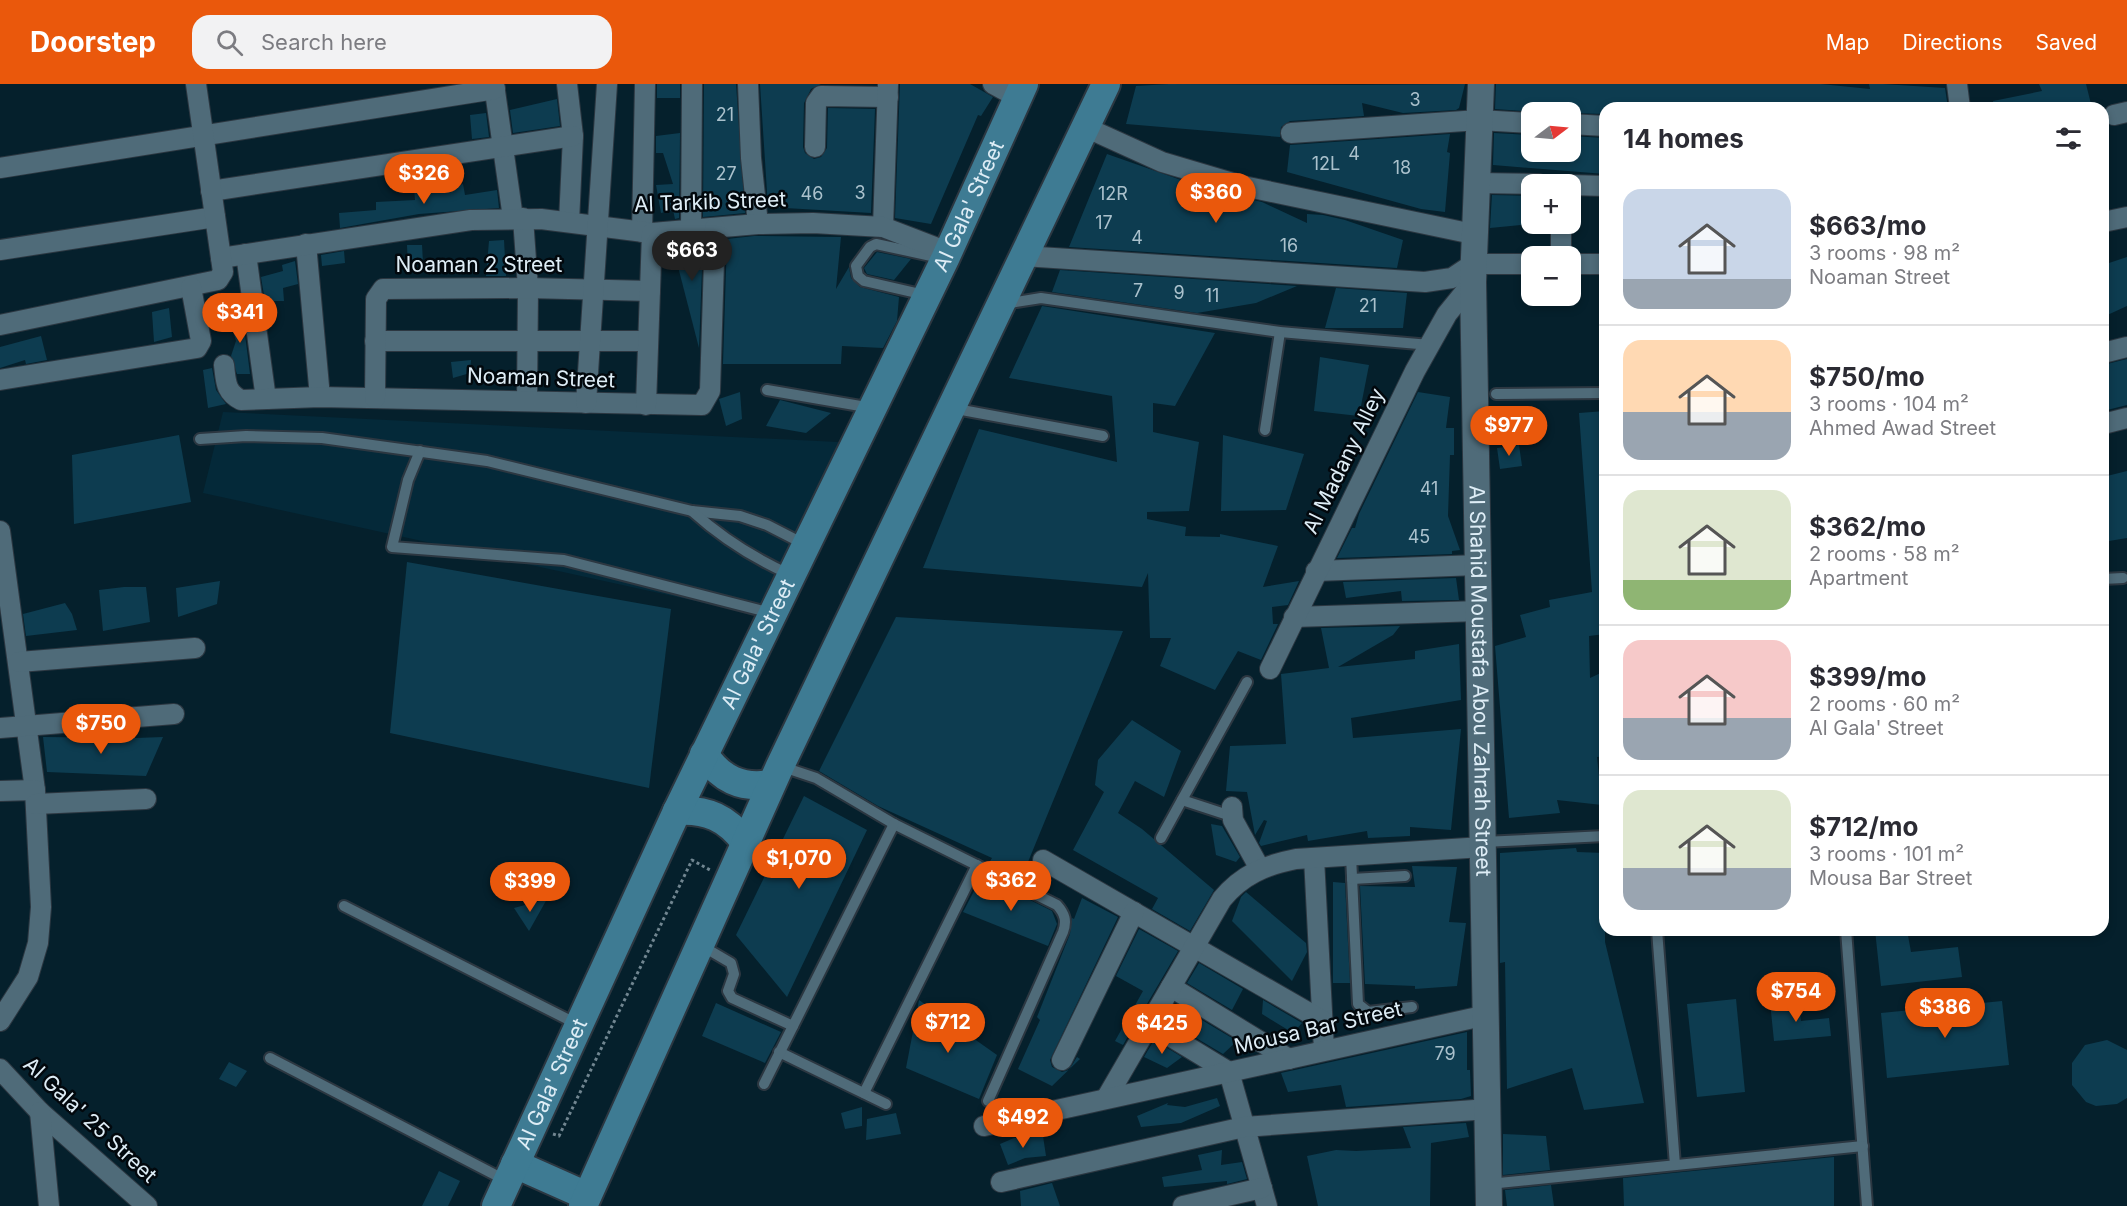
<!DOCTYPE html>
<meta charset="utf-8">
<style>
body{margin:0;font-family:Inter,sans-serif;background:#f2f2f3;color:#2b2b33;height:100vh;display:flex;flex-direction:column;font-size:22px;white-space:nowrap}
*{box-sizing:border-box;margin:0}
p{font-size:20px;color:#7c7c81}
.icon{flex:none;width:33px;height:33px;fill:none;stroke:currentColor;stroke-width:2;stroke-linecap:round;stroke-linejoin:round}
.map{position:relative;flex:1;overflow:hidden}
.drawer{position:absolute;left:1599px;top:18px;width:510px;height:834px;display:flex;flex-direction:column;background:#fff;border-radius:18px;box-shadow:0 3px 9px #0003}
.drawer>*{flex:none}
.needle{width:39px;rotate:74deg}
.buttons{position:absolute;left:1521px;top:18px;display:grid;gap:12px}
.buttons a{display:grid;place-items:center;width:60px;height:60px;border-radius:12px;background:#fff;box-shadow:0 3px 9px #0003;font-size:30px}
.price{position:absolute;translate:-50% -51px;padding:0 14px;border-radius:21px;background:#ea580c;color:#fff;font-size:20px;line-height:39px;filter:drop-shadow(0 2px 3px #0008)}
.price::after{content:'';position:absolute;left:50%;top:36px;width:18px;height:14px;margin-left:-9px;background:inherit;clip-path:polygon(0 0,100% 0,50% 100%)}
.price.on{background:#222;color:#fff}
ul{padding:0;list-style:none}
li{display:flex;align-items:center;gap:18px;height:150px;padding:0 24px}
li+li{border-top:2px solid #e1e1e2}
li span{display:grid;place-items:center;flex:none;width:168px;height:120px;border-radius:18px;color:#555}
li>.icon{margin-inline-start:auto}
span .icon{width:72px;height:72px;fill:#fffc;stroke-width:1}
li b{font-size:26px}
h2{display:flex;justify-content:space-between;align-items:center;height:72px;padding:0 24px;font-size:26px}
header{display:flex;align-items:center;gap:36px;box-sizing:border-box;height:84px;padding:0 30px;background:#ea580c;color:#fff}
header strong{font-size:28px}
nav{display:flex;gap:33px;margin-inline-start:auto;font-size:21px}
.search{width:420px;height:54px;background:#f2f2f3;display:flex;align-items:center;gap:15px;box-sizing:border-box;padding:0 21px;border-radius:18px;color:#7c7c81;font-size:22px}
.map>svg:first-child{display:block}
.built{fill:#042939}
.building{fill:#0d3c50}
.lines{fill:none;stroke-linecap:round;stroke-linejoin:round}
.service-casing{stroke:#2c3741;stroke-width:14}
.minor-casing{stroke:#2c3741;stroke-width:22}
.tertiary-casing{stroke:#2c3741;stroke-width:28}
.secondary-casing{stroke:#2c3741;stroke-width:32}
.path{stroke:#718691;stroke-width:3;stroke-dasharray:3 3;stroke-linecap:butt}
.service{stroke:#4f6b79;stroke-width:10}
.minor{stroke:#4f6b79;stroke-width:20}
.tertiary{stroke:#4f6b79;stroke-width:26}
.secondary{stroke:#3e7b93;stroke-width:28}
.labels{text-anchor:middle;stroke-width:5;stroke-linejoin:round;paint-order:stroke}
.number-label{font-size:18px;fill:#aac1cc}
.street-label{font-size:21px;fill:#deedf6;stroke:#02080d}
</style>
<header>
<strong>Doorstep</strong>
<div class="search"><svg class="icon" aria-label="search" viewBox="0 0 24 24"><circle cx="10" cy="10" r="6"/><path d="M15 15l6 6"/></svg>Search here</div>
<nav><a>Map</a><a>Directions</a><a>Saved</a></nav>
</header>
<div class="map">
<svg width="2127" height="1122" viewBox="0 0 2127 1122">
<rect width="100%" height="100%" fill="#05202c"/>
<polygon class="built" points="223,328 858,359 773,534 203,409"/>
<g class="building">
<rect x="657" y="0" width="23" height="14"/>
<polygon points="704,0 736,0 745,129 703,133"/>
<polygon points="760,0 821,0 811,5 804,19 803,63 805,69 814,75 821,73 827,64 828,24 875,25 871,129 768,123"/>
<polygon points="900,0 970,0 993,13 981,32 978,31 931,140 895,134"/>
<polygon points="1169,0 1359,1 1465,0 1459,24 1456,26 1403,29 1362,19 1364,32 1290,37 1281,43 1280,53 1126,40 1136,2"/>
<polygon points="1496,0 1821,0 1870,5 1869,0 1883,0 1945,4 1948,24 1605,24 1605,30 1537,28 1495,25"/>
<polygon points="2039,0 2086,0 2092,24 1994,24 1993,17 2042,7"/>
<polygon points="557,15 560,42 513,49 510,26"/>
<polygon points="486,29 489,53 472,55 470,31"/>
<polygon points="680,49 679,134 675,135 673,126 661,129 656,101 673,100 663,69 656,69 656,52"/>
<polygon points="1494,49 1532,51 1532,68 1570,68 1571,52 1605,54 1605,90 1493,81"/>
<polygon points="1450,50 1447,68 1450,69 1445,128 1421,125 1287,88 1290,61"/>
<polygon points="1107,70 1184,97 1205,110 1232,117 1232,111 1262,118 1307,139 1307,130 1323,131 1345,136 1403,156 1397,184 1069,163"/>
<polygon points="463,100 465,111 497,106 499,124 419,130 340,144 339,129 376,126 376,118 415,116 414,104 431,102 431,109"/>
<polygon points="1492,111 1532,112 1532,140 1490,144"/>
<polygon points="754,152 841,153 836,205 849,183 851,194 860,203 899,213 897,237 883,264 842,262 841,280 723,280 727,155"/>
<polygon points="504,156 506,192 486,192 489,157"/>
<polygon points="703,159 699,264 675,171"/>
<polygon points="407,161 422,161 423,178 408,182"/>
<polygon points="344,167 345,179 322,182 321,171"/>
<polygon points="877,168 911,175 894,196 867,190 864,184"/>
<polygon points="2127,173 2127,222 2103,233 2103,181"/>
<polygon points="295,177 298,200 283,204 284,217 265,217 261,193 283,187 282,181"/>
<polygon points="1060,186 1297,202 1256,219 1197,229 1052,208"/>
<polygon points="1336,204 1407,209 1403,244 1325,244"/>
<polygon points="1042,222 1215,249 1175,322 1153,319 1153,348 1199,358 1189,427 1147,428 1147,435 1186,443 1185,452 1220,453 1220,450 1278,462 1263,503 1299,497 1288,521 1272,523 1273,540 1278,540 1261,576 1238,567 1215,606 1160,582 1171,554 1150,554 1148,489 1142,503 923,484 979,345 1117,378 1112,312 1009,294"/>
<polygon points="169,224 172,253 154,258 152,228"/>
<polygon points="242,227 250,290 237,290 231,272 236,257 228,231"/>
<polygon points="41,252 47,276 26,280 25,276 0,284 0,263"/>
<polygon points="1320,273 1369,281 1359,332 1314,327"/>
<polygon points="2127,275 2127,321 2103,327 2103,281"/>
<polygon points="471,276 470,289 453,294 451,278"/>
<polygon points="212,284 216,306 226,320 208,324 203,286"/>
<polygon points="740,308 742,335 726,342 719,315"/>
<polygon points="1418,308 1450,313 1446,344 1454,344 1454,371 1450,371 1448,432 1460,466 1452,467 1452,470 1337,474 1352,444 1355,444 1359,430"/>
<polygon points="780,316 831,329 806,349 766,342"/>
<polygon points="1605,327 1605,550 1589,552 1590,594 1605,587 1605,672 1597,673 1602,721 1557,716 1560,729 1509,734 1495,562 1526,553 1520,531 1550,523 1549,516 1592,508 1579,329"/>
<polygon points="179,351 191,418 74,440 72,371"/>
<polygon points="1223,351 1304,370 1286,426 1221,427"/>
<polygon points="1519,361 1522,382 1500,385 1497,364"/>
<polygon points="2127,387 2127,454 2103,458 2103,393"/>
<polygon points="407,478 671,525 649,704 390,649"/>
<polygon points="1456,494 1459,516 1402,517 1401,507 1346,514 1343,498"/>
<polygon points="220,497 217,520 178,533 176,504"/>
<polygon points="124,503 146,503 150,538 103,547 99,506"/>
<polygon points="65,519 72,530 77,546 26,552 23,530"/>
<polygon points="896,533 1123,547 1021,795 989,779 992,774 878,722 819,687"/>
<polygon points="1400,542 1393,551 1338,583 1415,575 1415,567 1459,560 1461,616 1351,634 1353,654 1461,645 1451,746 1410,743 1410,752 1368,754 1367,747 1308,757 1307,751 1261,762 1259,759 1267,737 1264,736 1255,751 1247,708 1226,707 1230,662 1286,660 1281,590 1329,584 1321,544"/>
<polygon points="1132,636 1181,667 1164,713 1135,697 1118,729 1142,745 1214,806 1190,847 1152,825 1158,814 1073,766 1104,708 1095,701 1098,676"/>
<polygon points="43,653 136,654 163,653 146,692 47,688"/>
<polygon points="804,712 867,746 787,913 736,851"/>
<polygon points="1211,740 1222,742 1240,773 1236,778 1216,771"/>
<polygon points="1576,764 1577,768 1605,769 1605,858 1644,1019 1584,1026 1572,984 1507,1005 1505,878 1500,879 1500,769"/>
<polygon points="1412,782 1457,783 1449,838 1466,839 1457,902 1415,905 1415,902 1365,900 1360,802 1415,803"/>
<polygon points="982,792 1052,827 1057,840 1048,862 963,828"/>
<polygon points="1333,798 1345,799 1350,899 1333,899"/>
<polygon points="1246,808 1306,859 1307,868 1292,897 1232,837 1241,813"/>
<polygon points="1082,814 1118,833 1050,976 1052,983 1062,988 1069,986 1077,973 1080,975 1052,1002 1018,985 1040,936 1037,933 1070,850 1072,834 1074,835"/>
<polygon points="547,815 529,847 514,824"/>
<polygon points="1139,845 1178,867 1123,961 1115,957 1143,907 1116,892"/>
<polygon points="1875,846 1907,846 1911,868 1958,863 1962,893 1881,902"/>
<polygon points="1199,879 1243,905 1232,926 1187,899"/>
<polygon points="1736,915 1745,1008 1697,1013 1687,920"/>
<polygon points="919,916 997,971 979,1015 906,984"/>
<polygon points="1263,916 1302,939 1293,949 1262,930"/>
<polygon points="1798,916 1801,937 1829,934 1831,952 1774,957 1770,918"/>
<polygon points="2002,917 2009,981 1887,994 1881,929"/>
<polygon points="716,919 781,948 765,979 702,952"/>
<polygon points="1175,920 1237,957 1223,970 1166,936"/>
<polygon points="1467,948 1467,986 1470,986 1471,1012 1461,1015 1346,1023 1341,1001 1288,1008 1281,989"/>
<polygon points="1154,956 1182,973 1167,984 1144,973"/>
<polygon points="2107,956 2127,966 2127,1014 2117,1020 2096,1022 2086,1018 2072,1001 2072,979 2085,961"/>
<polygon points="229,978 247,987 236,1003 219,995"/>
<polygon points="1217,1014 1220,1022 1181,1039 1141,1043 1137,1032 1168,1019 1167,1021 1185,1023"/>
<polygon points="862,1023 862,1042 845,1045 841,1029"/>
<polygon points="896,1029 901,1050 866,1056 867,1035"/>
<polygon points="1466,1039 1469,1053 1431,1059 1430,1122 1318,1122 1307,1072 1336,1066 1356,1067 1411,1064 1403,1043"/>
<polygon points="1503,1050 1546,1052 1550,1086 1503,1091"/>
<polygon points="1043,1052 1046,1072 1025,1074 1008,1081 1000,1060 1014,1054"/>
<polygon points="1222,1066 1221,1081 1242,1078 1247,1095 1227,1100 1227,1097 1164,1103 1162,1093 1202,1086 1198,1071"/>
<polygon points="1834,1073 1834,1122 1624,1122 1623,1094"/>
<polygon points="439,1087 460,1097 448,1122 422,1122"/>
<polygon points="1052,1099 1060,1122 1021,1122 1020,1107"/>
<polygon points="1551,1101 1554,1122 1507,1122 1505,1106"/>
</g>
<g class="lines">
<defs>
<g id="service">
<polyline points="925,211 864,197 858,192 856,182 870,163 876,160 945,175"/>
<polyline points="1004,220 1041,214 1280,248 1430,261"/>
<polyline points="767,306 872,324"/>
<polyline points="1496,310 1605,309"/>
<polyline points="951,324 1103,352"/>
<polyline points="1265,346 1280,248"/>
<polyline points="200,355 246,352 322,354 487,377 692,427 740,432 767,441 806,461"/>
<polyline points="420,367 408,396 392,463 564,476 771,529"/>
<path d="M692 427C723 455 753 474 791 491"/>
<polyline points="2103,495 2123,494"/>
<path d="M780 682 816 694 894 740 1057 821C1065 830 1067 837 1063 848L988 1017"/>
<polyline points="1182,716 1231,732"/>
<polyline points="1161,754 1247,598"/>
<polyline points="1483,758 1605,752"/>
<polyline points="1351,772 1358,920 1368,928 1412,923"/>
<polyline points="1352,795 1405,792"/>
<polyline points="344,822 577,940"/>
<polyline points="1657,846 1675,1081"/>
<polyline points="1846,846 1867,1122"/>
<polyline points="702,862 731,879 734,890 728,907 732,914 793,942"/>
<polyline points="779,968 886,1020"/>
<polyline points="270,974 507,1097"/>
<polyline points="764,1000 894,740"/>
<polyline points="864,1009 977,781"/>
<polyline points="1489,1100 1863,1062"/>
</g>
<g id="minor">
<polyline points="494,0 513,134"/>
<polyline points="567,0 573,52 569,138"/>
<polyline points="748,0 751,74 758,140"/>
<polyline points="993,0 1017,13"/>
<polyline points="1957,0 1960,24"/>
<polyline points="2114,31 2127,28"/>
<polyline points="1570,40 1605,42"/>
<polyline points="1085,43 1162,78 1243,102 1473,150"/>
<polyline points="1291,49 1479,36 1532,39"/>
<polyline points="815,63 816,19 821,12 888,13"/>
<polyline points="0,84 495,5"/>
<polyline points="1477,99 1538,100"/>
<polyline points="1570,101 1605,102"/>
<polyline points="211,107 573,52"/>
<polyline points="523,134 528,204 527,317"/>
<polyline points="2103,138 2127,133"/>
<polyline points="883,143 888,0"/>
<polyline points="691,147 692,0"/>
<polyline points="642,148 645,0"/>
<polyline points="306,160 320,313"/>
<polyline points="0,166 215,133"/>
<polyline points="246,170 266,315"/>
<polyline points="1023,172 1425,198 1452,194 1473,180 1532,180"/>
<polyline points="1561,172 1561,140"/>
<polyline points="221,174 471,136 541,135 652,149 758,140 813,139 883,143 948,168"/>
<polyline points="1570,180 1605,180"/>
<polyline points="0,241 218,196 223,188 196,0"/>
<polyline points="375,257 648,257"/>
<polyline points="2103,269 2127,263"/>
<path d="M224 281C226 297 225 308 241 316L320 313 702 321 710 307 715 144"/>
<polyline points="0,296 197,264 201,257 191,203"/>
<polyline points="375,314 376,215 383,205 528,204 650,207"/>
<polyline points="586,319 607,0"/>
<polyline points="646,321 652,149"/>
<polyline points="2103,340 2127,334"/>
<polyline points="0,447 35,706 41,823 38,859 28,893 0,937"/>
<polyline points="1316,487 1478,481"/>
<polyline points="1294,533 1479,527"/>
<polyline points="19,578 195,564"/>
<polyline points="1270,585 1415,287 1447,230 1473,198"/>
<polyline points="0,644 174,630"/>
<polyline points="0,707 35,706"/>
<polyline points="36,720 146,715"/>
<polyline points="1232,723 1233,736 1260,785"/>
<polyline points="1314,774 1324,966"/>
<polyline points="1043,776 1323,937"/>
<polyline points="1171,903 1289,975"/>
<polyline points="1150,940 1229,988 1267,1122"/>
<polyline points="1062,976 1134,828"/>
<polyline points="0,985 40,1028 147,1122"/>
<path d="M1107 1013 1222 815C1242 791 1265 781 1296 775L1483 763"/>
<polyline points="40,1028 49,1122"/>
<polyline points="984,1042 1487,931"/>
<polyline points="1001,1098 1244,1043 1488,1025"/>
<polyline points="1183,1122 1262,1104"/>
</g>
<g id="tertiary">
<path id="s1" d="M1481 0 1473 198 1489 1122"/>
</g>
<g id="secondary">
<path d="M704 670C721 695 741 705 771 700"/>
<path d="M677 727C707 725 727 734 745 758"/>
<polyline points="515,1080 587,1112"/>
<path id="s2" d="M496 1122 677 727 945 175 1024 0"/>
<polyline points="583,1122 780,682 1106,0"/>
</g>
</defs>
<use href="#service" class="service-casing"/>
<use href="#minor" class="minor-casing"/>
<use href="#tertiary" class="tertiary-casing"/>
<use href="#secondary" class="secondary-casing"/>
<polyline class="path" points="553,1050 559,1052 692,776 710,786"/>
<use href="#service" class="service"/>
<use href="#minor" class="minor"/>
<use href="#tertiary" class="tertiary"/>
<use href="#secondary" class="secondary"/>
</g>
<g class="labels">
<g class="number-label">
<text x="1415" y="22">3</text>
<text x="725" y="37">21</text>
<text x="1354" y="76">4</text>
<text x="1326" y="86">12L</text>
<text x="1402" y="90">18</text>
<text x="726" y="96">27</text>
<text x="860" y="115">3</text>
<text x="812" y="116">46</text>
<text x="1113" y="116">12R</text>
<text x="1104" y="145">17</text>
<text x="1137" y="160">4</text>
<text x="1289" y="168">16</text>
<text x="1138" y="213">7</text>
<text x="1179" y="215">9</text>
<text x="1212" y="218">11</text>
<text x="1368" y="228">21</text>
<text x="1429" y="411">41</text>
<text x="1419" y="459">45</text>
<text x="1445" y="976">79</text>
</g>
<g class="street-label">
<text transform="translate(710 118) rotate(-2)" y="7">Al Tarkib Street</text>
<text dy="7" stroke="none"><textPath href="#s2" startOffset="1106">Al Gala' Street</textPath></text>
<text x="479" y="188">Noaman 2 Street</text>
<text transform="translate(541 294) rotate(2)" y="7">Noaman Street</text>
<text transform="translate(1344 377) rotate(-64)" y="7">Al Madany Alley</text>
<text dy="7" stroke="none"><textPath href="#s2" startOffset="620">Al Gala' Street</textPath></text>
<text dy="7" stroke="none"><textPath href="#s1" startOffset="597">Al Shahid Moustafa Abou Zahrah Street</textPath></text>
<text transform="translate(1318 944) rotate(-13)" y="7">Mousa Bar Street</text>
<text dy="7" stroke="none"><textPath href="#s2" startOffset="134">Al Gala' Street</textPath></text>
<text transform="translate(90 1036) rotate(43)" y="7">Al Gala' 25 Street</text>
</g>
</g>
</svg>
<div class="buttons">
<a><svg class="needle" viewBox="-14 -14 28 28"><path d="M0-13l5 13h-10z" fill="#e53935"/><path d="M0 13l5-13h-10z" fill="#7c7c81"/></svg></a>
<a>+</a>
<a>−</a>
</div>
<b class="price" style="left:424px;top:121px">$326</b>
<b class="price" style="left:1216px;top:140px">$360</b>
<b class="price on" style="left:692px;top:198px">$663</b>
<b class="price" style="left:240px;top:260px">$341</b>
<b class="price" style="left:1509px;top:373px">$977</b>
<b class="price" style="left:101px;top:671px">$750</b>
<b class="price" style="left:799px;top:806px">$1,070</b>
<b class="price" style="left:1011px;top:828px">$362</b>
<b class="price" style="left:530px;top:829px">$399</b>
<b class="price" style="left:1796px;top:939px">$754</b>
<b class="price" style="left:1945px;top:955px">$386</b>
<b class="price" style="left:948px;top:970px">$712</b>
<b class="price" style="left:1162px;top:971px">$425</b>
<b class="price" style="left:1023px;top:1065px">$492</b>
<section class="drawer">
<h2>14 homes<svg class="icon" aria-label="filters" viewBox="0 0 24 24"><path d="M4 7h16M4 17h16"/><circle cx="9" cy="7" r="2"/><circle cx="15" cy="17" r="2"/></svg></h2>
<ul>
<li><span style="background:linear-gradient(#c9d6e8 75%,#9aa5b1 0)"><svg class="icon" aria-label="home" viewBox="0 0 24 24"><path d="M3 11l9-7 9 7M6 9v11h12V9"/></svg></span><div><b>$663/mo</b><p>3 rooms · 98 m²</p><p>Noaman Street</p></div></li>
<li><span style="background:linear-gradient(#ffd9b3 60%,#9aa5b1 0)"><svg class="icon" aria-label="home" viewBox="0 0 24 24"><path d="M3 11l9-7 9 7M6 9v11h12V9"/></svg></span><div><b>$750/mo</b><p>3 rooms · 104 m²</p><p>Ahmed Awad Street</p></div></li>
<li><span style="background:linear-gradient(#dfe7d0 75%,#8fb573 0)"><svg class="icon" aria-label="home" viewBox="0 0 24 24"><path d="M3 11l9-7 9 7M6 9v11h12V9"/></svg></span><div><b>$362/mo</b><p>2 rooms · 58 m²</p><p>Apartment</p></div></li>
<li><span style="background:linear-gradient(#f6c9c9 65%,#9aa5b1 0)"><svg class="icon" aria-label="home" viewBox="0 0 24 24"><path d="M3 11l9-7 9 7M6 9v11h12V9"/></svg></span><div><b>$399/mo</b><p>2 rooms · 60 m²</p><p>Al Gala' Street</p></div></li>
<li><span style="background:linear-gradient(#dfe7d0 65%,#9aa5b1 0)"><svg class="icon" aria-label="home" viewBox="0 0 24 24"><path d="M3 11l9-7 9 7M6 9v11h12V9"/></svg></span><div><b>$712/mo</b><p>3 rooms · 101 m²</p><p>Mousa Bar Street</p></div></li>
</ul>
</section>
</div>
